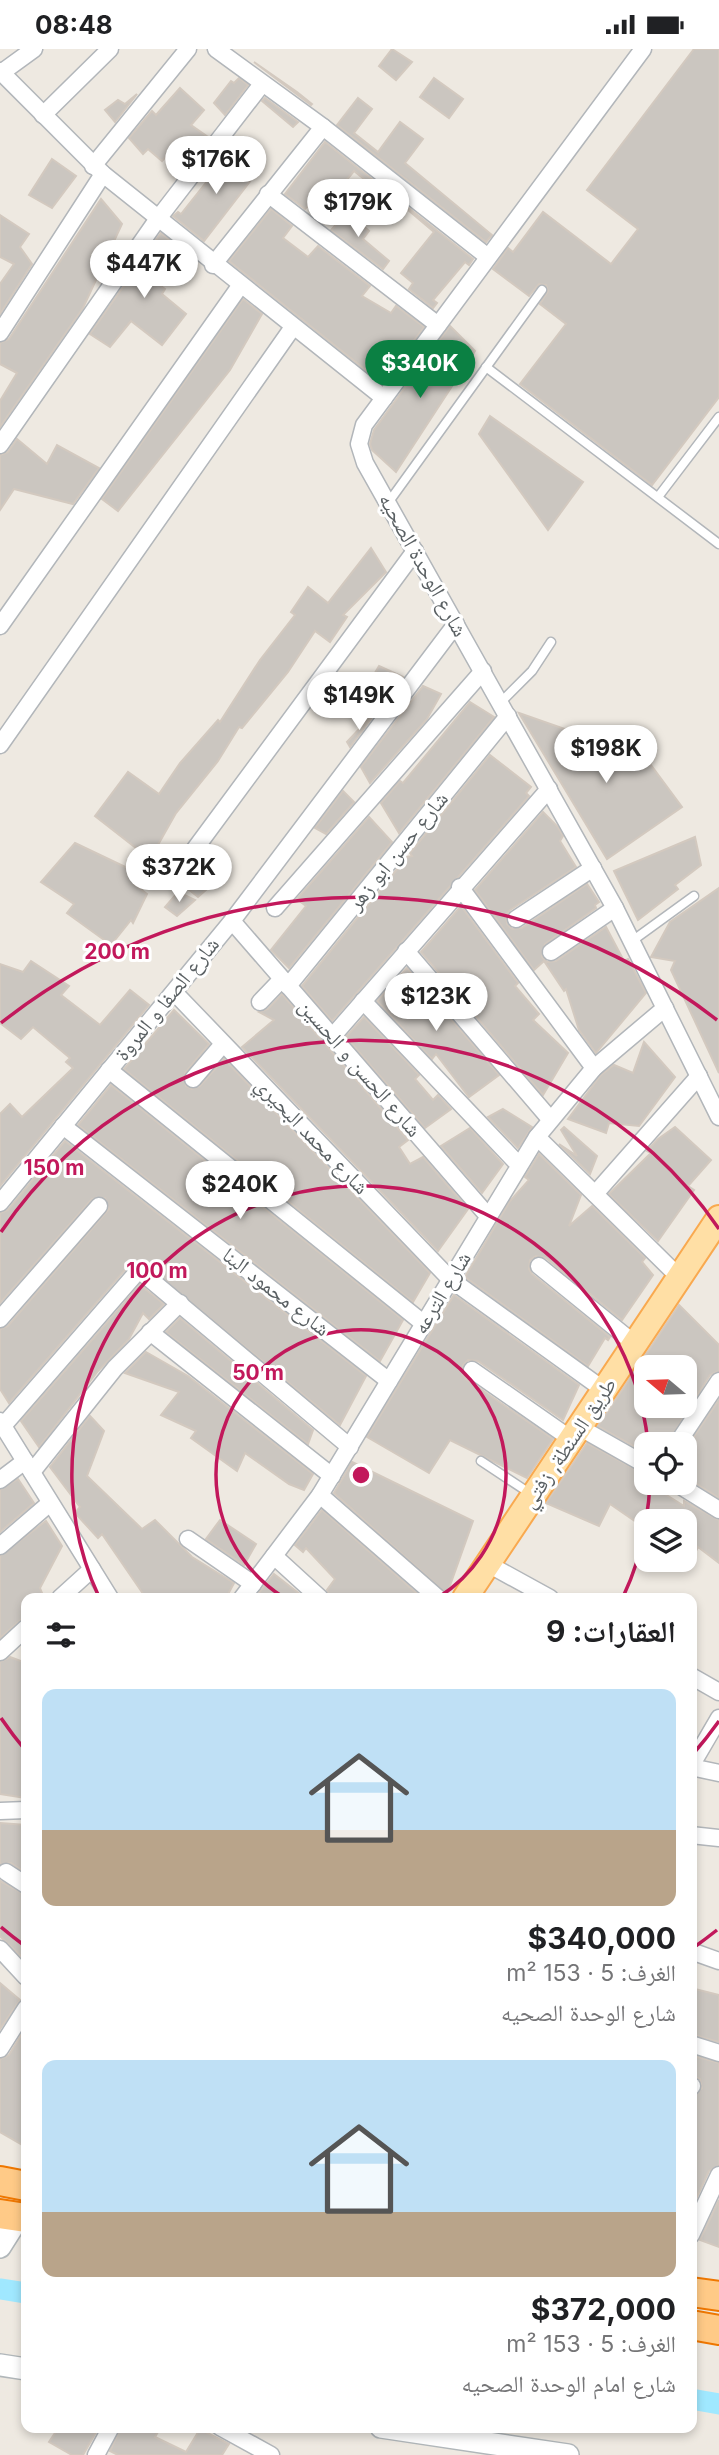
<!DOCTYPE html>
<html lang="ar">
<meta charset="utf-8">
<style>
body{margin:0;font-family:Inter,"Noto Naskh Arabic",sans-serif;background:#f6f6f6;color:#202124;direction:rtl;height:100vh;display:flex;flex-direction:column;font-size:26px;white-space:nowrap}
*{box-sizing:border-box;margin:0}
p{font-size:23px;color:#757577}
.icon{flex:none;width:38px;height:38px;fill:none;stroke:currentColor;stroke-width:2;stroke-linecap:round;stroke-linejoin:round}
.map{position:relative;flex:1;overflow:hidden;direction:ltr}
.drawer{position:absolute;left:21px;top:1544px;width:676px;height:840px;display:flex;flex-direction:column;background:#fff;border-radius:14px;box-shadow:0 4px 10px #0003;direction:rtl}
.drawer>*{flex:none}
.needle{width:46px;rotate:289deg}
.fabs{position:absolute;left:634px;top:1306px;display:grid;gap:14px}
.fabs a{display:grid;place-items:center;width:63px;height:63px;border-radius:14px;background:#fff;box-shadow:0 4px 10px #0003;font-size:35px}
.price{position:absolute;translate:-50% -60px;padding:0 16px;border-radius:24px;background:#fff;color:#222;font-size:23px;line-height:46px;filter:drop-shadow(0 2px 4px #0008)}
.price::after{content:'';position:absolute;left:50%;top:42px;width:21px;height:16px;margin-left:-10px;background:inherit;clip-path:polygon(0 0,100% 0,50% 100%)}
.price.selected{background:#0b8043;color:#fff}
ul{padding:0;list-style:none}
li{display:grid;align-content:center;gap:14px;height:371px;padding:0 21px}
li span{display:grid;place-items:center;height:217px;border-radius:14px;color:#555}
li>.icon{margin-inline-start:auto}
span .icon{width:126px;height:126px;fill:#fffc;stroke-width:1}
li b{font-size:30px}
h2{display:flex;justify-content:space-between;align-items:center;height:84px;padding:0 21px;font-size:30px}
.status{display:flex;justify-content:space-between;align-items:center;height:49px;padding:0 35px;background:#fff;direction:ltr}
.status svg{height:19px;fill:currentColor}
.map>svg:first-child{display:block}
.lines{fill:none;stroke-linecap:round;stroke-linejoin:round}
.canal{stroke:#a0e8ff;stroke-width:21}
.building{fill:#cbc6c0;stroke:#d3c9bf;stroke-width:2;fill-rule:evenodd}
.lane-casing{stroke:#b2b6ba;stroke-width:11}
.street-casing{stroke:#b2b6ba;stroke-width:19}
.secondary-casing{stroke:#b1b7ba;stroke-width:24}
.primary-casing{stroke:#f9a94f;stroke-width:28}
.highway-casing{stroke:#ef7700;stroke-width:32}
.lane{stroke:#fff;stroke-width:8}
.street{stroke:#fff;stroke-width:16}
.secondary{stroke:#fff;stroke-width:21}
.primary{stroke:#ffdfa5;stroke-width:24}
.highway{stroke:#ffca87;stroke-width:28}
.ring{fill:none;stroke:#c2185b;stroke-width:3.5}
.labels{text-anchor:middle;stroke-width:6;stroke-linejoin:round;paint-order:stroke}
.street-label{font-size:21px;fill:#5a6063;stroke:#fff}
.centre{fill:#c2185b;stroke:#fff;stroke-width:3.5}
.ring-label{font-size:21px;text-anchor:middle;font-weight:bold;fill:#c2185b;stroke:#fff;stroke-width:6;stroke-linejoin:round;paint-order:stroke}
</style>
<div class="status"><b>08:48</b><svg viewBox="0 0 49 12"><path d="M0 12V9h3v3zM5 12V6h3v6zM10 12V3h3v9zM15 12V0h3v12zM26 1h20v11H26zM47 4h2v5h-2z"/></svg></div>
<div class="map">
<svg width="719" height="2406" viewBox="0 0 719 2406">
<rect width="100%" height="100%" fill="#eee9e1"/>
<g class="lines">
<g class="canal">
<polyline points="0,2240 26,2244"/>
<polyline points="691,2350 719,2355"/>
</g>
</g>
<g class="building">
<polygon points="392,0 412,13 396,31 379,17"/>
<polygon points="694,0 719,0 719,348 652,436 520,335 566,275 540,255 548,242 546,236 539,235 529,247 493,220 508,199 513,203 543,163 611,215 638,180 587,141"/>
<polygon points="254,13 297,43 312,55 311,56"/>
<polygon points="239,29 248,36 225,66 214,54 231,32 234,34"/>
<polygon points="434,29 463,50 449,69 420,48"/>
<polygon points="180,39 204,61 191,76 208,88 191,109 175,97 162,112 148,100 143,105 129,89 152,62 156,66"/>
<polygon points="137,45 115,73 105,61 118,51 125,55"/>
<polygon points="265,49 298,73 293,78 262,52"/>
<polygon points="358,49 372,60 354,84 378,103 400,73 423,90 405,114 492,186 486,193 337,76"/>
<polygon points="325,93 473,210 469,216 465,213 433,251 437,254 433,259 409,240 413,234 401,224 434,183 388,144 385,147 354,122 326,156 316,148 305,160 285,145"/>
<polygon points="224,101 255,126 204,192 173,167 178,163 181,165 212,126 208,122"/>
<polygon points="52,110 76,127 52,159 29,146"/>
<polygon points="101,150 122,175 83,259 0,378 0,352 17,324 0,315 0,294 9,290"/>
<polygon points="271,160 292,177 283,189 308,208 318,197 370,237 362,247 391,264 396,257 424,278 382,334 229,212"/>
<polygon points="347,163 369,182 363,190 389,212 383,220 331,181"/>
<polygon points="0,166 29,185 20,198 32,215 0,265 0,235 14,215 0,208"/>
<polygon points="161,184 180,200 157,234 165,240 162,245 186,265 162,296 131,272 110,298 90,285"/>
<polygon points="243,250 262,265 230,321 118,462 102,450"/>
<polygon points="450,277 475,302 396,423 372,401 370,395 374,381"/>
<polygon points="490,367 583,433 548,481 479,385"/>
<polygon points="17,390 47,415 57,396 99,419 73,455 14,440 0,461 0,406 8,403"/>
<polygon points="371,499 386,523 343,566 347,568 330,593 315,582 288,623 242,679 239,678 218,712 176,764 150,810 95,767 128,723 159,745 180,714 218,671 220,673 260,611 295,566 291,563 308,538 328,554"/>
<polygon points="379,617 403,628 385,652 366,639"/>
<polygon points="423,637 441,645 427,670 370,734 361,718"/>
<polygon points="470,653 494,668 399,784 381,754 400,732 403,734"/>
<polygon points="380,658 350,698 347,693"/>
<polygon points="519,664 645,708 682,758 607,810"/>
<polygon points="490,706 531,738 526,744 529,747 332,972 302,937 407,808 412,807 410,804"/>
<polygon points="343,742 354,753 326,785 315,779"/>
<polygon points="543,763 558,778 563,787 560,792 576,818 510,861 506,866 507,875 512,880 522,879 587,835 599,853 595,856 596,859 545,895 542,908 547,913 556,912 606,878 624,912 628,910 646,944 596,1004 579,981 566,940 564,942 544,912 534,921 475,841"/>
<polygon points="369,768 392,793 289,919 271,901 306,857 297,850"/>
<polygon points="695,788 701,816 675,836 678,840 638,871 614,822"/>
<polygon points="75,794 140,825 134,835 147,845 133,874 131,871 111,896 67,864 74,855 41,833"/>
<polygon points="198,820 216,832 198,848 183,836"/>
<polygon points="719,839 719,1024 671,921 675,912 651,908 670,873"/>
<polygon points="178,843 195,851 177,867 165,858"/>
<polygon points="461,857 518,934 515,937 539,965 533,971 568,1004 543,1046 421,903"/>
<polygon points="31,912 69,937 61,946 100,976 130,941 149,956 0,1137 0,1065 10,1055 22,1068 73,1019 66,1013 70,1009 33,978 21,990 0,974 0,915 23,923"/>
<polygon points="407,919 499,1026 469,1048 436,1005 432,1010 377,952"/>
<polygon points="282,945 408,1091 399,1098 410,1115 423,1108 468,1160 438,1202 242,998 274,971 259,963 268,960"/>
<polygon points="174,961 209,995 185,1024 186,1037 192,1040 200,1037 224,1010 430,1224 413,1253 124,1020"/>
<polygon points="364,968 419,1026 415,1030 433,1051 438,1046 451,1060 425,1079 346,988"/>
<polygon points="644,993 675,1028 639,1077 609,1074 606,1084 568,1070 601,1026 614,1016 633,1024"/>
<polygon points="111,1036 403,1271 380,1312 78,1076"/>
<polygon points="503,1060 532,1078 518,1099 488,1068"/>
<polygon points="564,1078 597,1107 590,1125 559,1095 577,1107 561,1081"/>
<polygon points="675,1078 711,1111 688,1137 694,1141 658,1192 609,1145 651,1104 647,1102 658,1090"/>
<polygon points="470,1079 503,1115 482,1144 441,1097"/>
<polygon points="65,1092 366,1327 340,1376 140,1211 131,1214 9,1354 0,1340 0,1280 8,1277 109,1160 105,1149 92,1150 0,1254 0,1164 8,1161"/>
<polygon points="539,1105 581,1146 569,1177 592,1157 645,1209 642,1213 653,1226 622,1271 546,1209 536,1207 530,1211 529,1220 532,1225 610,1288 608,1291 605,1289 588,1317 465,1228 510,1152 529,1131 525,1128"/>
<polygon points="140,1236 164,1255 149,1270 143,1264 129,1290 98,1322 39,1398 21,1372"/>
<polygon points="454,1246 579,1336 563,1371 478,1312 468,1311 463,1316 462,1325 466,1330 553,1390 527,1429 450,1391 429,1424 367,1388"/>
<path d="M679 1256 719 1296V1322L710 1326 667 1395H646V1404L598 1377ZM646 1318H684V1356H646Z"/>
<polygon points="180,1269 313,1381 308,1395 166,1283"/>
<polygon points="146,1303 188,1327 313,1425 304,1441 289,1435 245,1404 237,1422 191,1389 196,1382 161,1366 179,1343 125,1324"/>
<polygon points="719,1351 719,1449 684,1427 684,1402"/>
<polygon points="90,1367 104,1382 87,1427 142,1480 155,1471 192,1508 234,1534 226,1549 146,1549 102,1485 98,1489 75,1464 80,1458 50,1418"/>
<polygon points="587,1394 646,1426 646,1433 684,1457 684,1452 719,1471 719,1514 698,1498 695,1504 684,1497 684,1472 645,1472 642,1477 610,1455 599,1477 546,1454"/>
<polygon points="352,1413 473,1472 447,1545 334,1444"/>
<polygon points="18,1430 34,1454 0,1483 0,1441"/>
<polygon points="322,1461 422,1549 330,1549 327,1541 335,1530 306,1499 303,1503 295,1496"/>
<polygon points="220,1471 256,1495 244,1516 206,1490"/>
<polygon points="46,1472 62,1497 40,1539 44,1549 26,1549 23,1569 0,1589 0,1507"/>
<polygon points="274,1525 301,1546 304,1549 255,1549"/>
<polygon points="10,1608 26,1614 26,1749 0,1745 0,1613"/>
<polygon points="0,1774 26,1776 26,1824 11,1814 0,1815"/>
<polygon points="0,1832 26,1846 26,1912 0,1887"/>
<polygon points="0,1934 20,1951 0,1980"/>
<polygon points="691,1939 719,1946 719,1993 691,1985"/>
<polygon points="26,1978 26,2098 0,2083 0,2010 9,2006"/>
<polygon points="691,2006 719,2014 719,2116 709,2122 691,2161 691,2048 702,2039 700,2030 691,2027"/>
<polygon points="719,2151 719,2198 700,2191"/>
<polygon points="59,2378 99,2378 83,2406 72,2406 49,2393"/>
<polygon points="121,2378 161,2378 155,2388 186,2403 200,2380 229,2395 222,2406 118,2406 110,2402"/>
</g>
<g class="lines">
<defs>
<g id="lane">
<polyline points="486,318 719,495"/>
<polyline points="658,448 719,368"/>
<polyline points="388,454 542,241"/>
<polyline points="500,654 532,622 551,593"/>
<polyline points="632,892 694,847"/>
<polyline points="481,1412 531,1445"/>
</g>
<g id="street">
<polyline points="216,0 323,78 488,208"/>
<polyline points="643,0 364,376 359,395 365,414 615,859 719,1068"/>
<polyline points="0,22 103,125 384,349"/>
<polyline points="1,24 34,0"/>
<polyline points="43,66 110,0"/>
<polyline points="93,117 188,0"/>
<polyline points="268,145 438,276"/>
<polyline points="213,216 323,78"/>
<polyline points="0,284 103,125"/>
<polyline points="0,396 157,171 262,35"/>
<polyline points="0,577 240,237"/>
<polyline points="0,696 293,278"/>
<polyline points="189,808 415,502"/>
<polyline points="460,838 594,1019"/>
<polyline points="275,859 483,622"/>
<polyline points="516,870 593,819"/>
<polyline points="232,872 488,1167"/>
<polyline points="406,902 550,1070"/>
<polyline points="551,903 615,859"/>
<polyline points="288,937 508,667"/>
<polyline points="174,943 450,1230 604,1341"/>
<polyline points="363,952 519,1116"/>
<polyline points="260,953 282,930"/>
<polyline points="332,988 549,740"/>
<polyline points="109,1021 423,1274"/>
<polyline points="193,1030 223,995"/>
<polyline points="63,1077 389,1332"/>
<polyline points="537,1088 679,1228"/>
<polyline points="595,1145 699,1027"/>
<polyline points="0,1154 232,872 456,575"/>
<polyline points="539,1217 635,1295"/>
<polyline points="0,1270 99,1157"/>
<polyline points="150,1283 332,1427"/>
<polyline points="472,1321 571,1390"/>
<polyline points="0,1372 110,1549"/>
<polyline points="3,1377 139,1221 350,1398"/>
<polyline points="579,1378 646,1416"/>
<polyline points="677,1395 719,1332"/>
<polyline points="32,1423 115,1319 180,1254"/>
<polyline points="0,1431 25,1412"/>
<polyline points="674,1433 719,1461"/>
<polyline points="320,1446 438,1549"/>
<polyline points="188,1490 253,1535"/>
<polyline points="0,1497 50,1454"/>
<polyline points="274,1507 320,1549"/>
<polyline points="488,1515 550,1549"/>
<polyline points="60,1549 92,1520"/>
<polyline points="242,1549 320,1446 537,1088 594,1019 665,959"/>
<polyline points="0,1603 26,1579"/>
<polyline points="691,1627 719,1643"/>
<polyline points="691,1717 719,1669"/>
<polyline points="691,1718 719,1724"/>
<polyline points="0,1762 26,1761"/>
<polyline points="691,1786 719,1789"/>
<polyline points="6,1823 26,1836"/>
<polyline points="0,1900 26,1928"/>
<polyline points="691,1902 719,1912"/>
<polyline points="691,1995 719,2004"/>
<polyline points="0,2000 26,1959"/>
<polyline points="691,2038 692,2037"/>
<polyline points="691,2186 719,2126"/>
<polyline points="220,2378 271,2406"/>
<polyline points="96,2406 111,2378"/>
</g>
<g id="secondary">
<polyline points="0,2198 19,2168"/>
<polyline points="0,2316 26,2320"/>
<polyline points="381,2378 568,2406"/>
</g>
<polyline id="primary" points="465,1549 719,1169"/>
<g id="highway">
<polyline points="0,2132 26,2137"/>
<polyline points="0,2165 26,2169"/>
<polyline points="691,2243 719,2247"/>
<polyline points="691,2276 719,2281"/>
</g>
</defs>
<use href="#lane" class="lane-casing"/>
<use href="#street" class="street-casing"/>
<use href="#secondary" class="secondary-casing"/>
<use href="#primary" class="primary-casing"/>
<use href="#highway" class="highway-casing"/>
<use href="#lane" class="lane"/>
<use href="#street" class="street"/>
<use href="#secondary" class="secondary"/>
<use href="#primary" class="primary"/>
<use href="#highway" class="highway"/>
</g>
<g class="ring">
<path d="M283 1548A145 145 0 1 1 439 1548"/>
<path d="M650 1434A289 289 0 0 1 646 1471M646 1476A289 289 0 0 1 623 1548M99 1548A289 289 0 1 1 648 1393"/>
<path d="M719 1672A434 434 0 0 1 693 1705M26 1702A434 434 0 0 1 1 1669M1 1183A434 434 0 0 1 719 1180"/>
<path d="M717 1881A578 578 0 0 1 693 1899M25 1897A578 578 0 0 1 1 1878M1 974A578 578 0 0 1 717 971"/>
</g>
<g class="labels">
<g class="street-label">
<text transform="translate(423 516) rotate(61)" y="7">شارع الوحدة الصحيه</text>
<text transform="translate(398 802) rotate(-51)" y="7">شارع حسن ابو زهر</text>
<text transform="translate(167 950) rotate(-51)" y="7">شارع الصفا و المروة</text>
<text transform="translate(360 1019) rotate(49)" y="7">شارع الحسن و الحسين</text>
<text transform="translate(312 1087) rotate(46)" y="7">شارع محمد البحيري</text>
<text transform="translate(276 1243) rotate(38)" y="7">شارع محمود البنا</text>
<text transform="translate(442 1244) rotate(-59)" y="7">شارع الترعه</text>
<text transform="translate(569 1394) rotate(-56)" y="7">طريق السنطة, زفتي</text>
</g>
</g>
<circle cx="361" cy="1426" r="10" class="centre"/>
<g class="ring-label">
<text x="117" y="910">200 m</text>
<text x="54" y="1126">150 m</text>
<text x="157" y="1229">100 m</text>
<text x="258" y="1331">50 m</text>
</g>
</svg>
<div class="fabs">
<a><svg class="needle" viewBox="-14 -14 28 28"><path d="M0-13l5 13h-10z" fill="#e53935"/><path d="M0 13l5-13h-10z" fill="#757577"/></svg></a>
<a><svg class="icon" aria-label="locate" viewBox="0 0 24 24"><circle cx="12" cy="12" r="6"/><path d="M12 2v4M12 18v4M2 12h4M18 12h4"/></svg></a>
<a><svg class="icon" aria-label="layers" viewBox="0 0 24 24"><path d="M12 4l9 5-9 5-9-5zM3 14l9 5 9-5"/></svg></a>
</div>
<b class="price" style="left:216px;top:147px">$176K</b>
<b class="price" style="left:358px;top:190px">$179K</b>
<b class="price" style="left:144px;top:251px">$447K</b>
<b class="price selected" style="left:420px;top:351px">$340K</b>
<b class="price" style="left:359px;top:683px">$149K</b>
<b class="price" style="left:606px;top:736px">$198K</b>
<b class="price" style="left:179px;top:855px">$372K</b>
<b class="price" style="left:436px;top:984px">$123K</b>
<b class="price" style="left:240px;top:1172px">$240K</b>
<section class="drawer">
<h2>العقارات: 9<svg class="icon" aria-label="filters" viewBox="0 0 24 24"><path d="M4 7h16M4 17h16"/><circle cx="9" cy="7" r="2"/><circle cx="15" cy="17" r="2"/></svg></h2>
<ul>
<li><span style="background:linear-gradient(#bfe0f5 65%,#b9a48a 0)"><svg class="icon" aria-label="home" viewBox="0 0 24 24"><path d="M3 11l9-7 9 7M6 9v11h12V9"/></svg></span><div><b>$340,000</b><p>الغرف: 5 · 153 m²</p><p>شارع الوحدة الصحيه</p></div></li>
<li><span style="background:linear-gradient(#bfe0f5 70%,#b9a48a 0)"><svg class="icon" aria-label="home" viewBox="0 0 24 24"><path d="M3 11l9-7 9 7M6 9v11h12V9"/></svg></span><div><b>$372,000</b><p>الغرف: 5 · 153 m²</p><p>شارع امام الوحدة الصحيه</p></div></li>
</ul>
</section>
</div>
